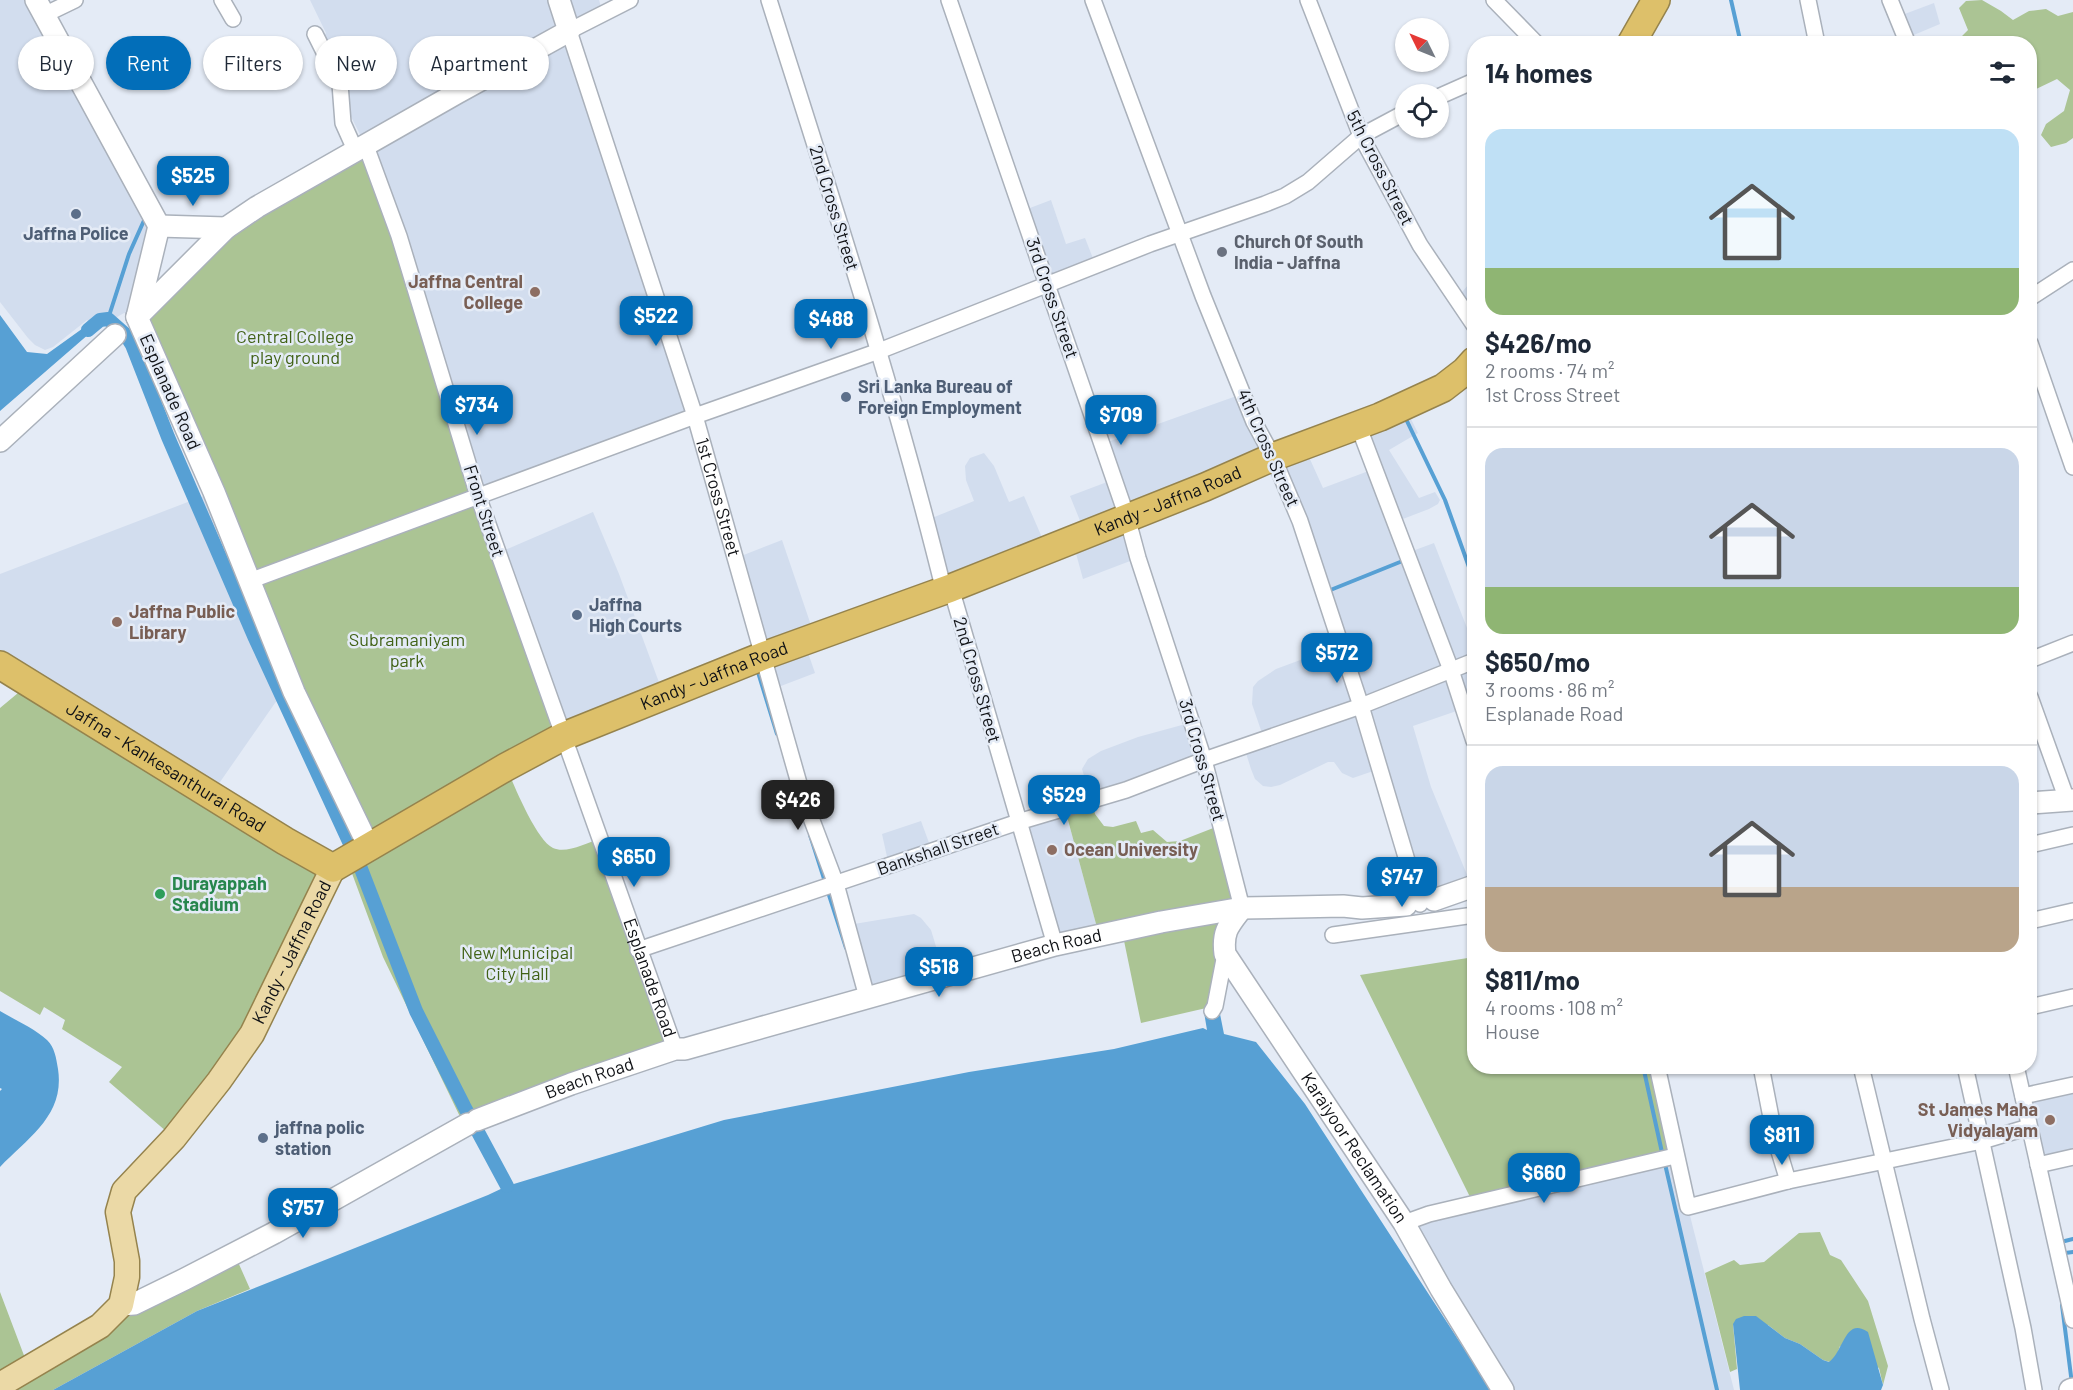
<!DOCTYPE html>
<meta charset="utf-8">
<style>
body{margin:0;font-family:Barlow,sans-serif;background:#f6f6f7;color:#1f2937;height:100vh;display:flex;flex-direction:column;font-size:22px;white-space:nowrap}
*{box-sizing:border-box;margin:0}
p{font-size:20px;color:#747a83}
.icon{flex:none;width:33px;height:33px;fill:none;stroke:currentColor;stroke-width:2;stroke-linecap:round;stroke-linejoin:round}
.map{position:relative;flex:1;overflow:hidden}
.sheet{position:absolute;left:1467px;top:36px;width:570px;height:1038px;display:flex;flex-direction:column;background:#fff;border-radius:24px;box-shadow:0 2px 4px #0004}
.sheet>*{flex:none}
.guide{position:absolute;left:18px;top:36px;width:570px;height:54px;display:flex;gap:12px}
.needle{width:39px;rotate:313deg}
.fabs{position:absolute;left:1395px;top:18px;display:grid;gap:12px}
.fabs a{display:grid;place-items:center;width:54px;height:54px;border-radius:50%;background:#fff;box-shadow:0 2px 4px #0004;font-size:30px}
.price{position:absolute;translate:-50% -51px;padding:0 14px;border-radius:12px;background:#026eb9;color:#fff;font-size:20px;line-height:39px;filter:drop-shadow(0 2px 3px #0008)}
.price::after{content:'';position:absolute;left:50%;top:36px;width:18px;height:14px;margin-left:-9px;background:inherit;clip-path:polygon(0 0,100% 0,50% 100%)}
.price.current{background:#222;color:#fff}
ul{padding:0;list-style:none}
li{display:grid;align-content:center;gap:12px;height:318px;padding:0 18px}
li+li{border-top:2px solid #e0e1e3}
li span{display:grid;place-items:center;height:186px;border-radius:18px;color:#555}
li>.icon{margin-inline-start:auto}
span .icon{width:108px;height:108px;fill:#fffc;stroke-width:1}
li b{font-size:26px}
h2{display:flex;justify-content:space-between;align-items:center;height:72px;padding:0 18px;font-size:26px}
.pill{padding:0 21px;border-radius:27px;background:#fff;box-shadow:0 2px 4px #0004;font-size:21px;line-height:54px}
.pill.current{background:#026eb9;color:#fff}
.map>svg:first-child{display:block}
.built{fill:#d2ddee}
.green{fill:#abc494}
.water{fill:#57a0d4}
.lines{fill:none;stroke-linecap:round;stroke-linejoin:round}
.stream{stroke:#57a0d4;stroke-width:4}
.canal{stroke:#57a0d4;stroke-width:14}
.street-casing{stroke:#aab1bb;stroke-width:18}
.secondary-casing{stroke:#aab1bb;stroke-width:24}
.primary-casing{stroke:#95834d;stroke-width:27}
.highway-casing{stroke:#95834d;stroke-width:30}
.street{stroke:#fff;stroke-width:15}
.secondary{stroke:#fff;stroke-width:21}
.primary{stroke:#ebd9a6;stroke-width:24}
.highway{stroke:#ddc06a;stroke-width:27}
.service-dot{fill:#5c6f8a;stroke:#e4ebf6;stroke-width:2}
.worship-dot{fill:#6b7280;stroke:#e4ebf6;stroke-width:2}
.education-dot{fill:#8d6e63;stroke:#e4ebf6;stroke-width:2}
.leisure-dot{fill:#2e9e5b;stroke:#e4ebf6;stroke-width:2}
.labels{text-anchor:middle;stroke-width:5;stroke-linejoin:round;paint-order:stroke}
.street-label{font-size:18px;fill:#101216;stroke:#e4ebf6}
.service-label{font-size:18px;font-weight:bold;fill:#4e5e75;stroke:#e4ebf6;text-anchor:start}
.worship-label{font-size:18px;font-weight:bold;fill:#5b616d;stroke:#e4ebf6;text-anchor:start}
.education-label{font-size:18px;font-weight:bold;fill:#785e54;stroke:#e4ebf6;text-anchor:end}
.park-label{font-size:18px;fill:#416216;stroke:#e4ebf6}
.leisure-label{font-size:18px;font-weight:bold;fill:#27864d;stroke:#e4ebf6;text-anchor:start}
</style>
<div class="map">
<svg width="2073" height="1390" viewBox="0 0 2073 1390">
<rect width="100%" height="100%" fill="#e4ebf6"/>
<g class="built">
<polygon points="0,0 36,0 159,226 130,314 124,313 98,328 87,320 53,347 45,350 35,345 28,338 0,302"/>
<polygon points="310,0 599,0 603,14 570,31 695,416 478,496 366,146 323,62 321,40 326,33"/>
<polygon points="1934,3 1940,24 1909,37 1902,15"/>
<polygon points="1051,200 1066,244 1085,238 1096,266 1047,284 1022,211"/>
<polygon points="1474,278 1474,325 1457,298"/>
<polygon points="1242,394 1272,458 1304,446 1323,488 1374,469 1358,425 1405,407 1418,433 1389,450 1419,498 1435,492 1440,500 1438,504 1429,509 1395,522 1407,553 1434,543 1474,646 1474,705 1413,726 1431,787 1472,887 1420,904 1379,769 1353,778 1342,773 1334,762 1328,762 1280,785 1271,787 1263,786 1255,779 1251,769 1244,747 1264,739 1252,704 1253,687 1258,681 1276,669 1341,645 1275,463 1128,517 1138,558 1083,579 1072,539 1085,533 1070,496 1115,479 1102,444"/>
<polygon points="984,453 994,466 1009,502 1024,496 1047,549 944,591 927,520 974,501 966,480 965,466 970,458"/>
<polygon points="214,492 294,692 283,695 275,703 211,795 0,665 0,574"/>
<polygon points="593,512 619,574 664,696 564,736 498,553"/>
<polygon points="782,540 815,637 804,641 815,673 773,689 736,558"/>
<polygon points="1193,722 1204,760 1092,801 1082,769 1088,759 1101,751 1138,737"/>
<polygon points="1065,809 1099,935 1055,945 1018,822"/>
<polygon points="921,821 932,851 889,866 882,834"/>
<polygon points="914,914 921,918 931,930 945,976 867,997 848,925"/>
<polygon points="2073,1085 2073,1157 2038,1165 2023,1096"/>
<polygon points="1675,1156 1734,1390 1499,1390 1404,1223"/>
</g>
<g class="green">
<polygon points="1982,0 2001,11 2013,20 2029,11 2046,9 2058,16 2073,12 2073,138 2066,143 2051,147 2041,135 2046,124 2064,111 2070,90 2057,79 2030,92 2030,44 1956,43 1954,39 1961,37 1968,30 1959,8 1966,1"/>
<path d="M366 146 564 736 506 767C514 785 536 840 553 848 566 854 587 843 599 839L675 1049 464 1125 383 957 347 860 368 847 137 317 226 228Z"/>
<polygon points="30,683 333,868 308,920 174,1138 109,1082 122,1067 62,1029 65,1020 44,1007 40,1015 0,991 0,708"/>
<polygon points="1092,801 1095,814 1104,826 1113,827 1136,821 1141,833 1153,830 1167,842 1180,841 1221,825 1242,908 1215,1006 1141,1023 1122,931 1099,935 1065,809"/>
<polygon points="1474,957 1474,1066 1657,1067 1675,1156 1473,1203 1360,975"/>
<polygon points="1820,1232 1830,1255 1841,1260 1868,1301 1888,1366 1883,1385 1879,1368 1840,1346 1836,1357 1830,1362 1823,1360 1800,1344 1785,1338 1768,1325 1733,1324 1737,1369 1730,1372 1705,1273 1734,1260 1740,1265 1764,1262 1799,1233"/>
<polygon points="238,1262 250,1289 197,1311 53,1390 0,1390 0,1292 28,1366 100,1326"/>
</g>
<g class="water">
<polygon points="0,315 27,352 47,354 86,326 90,333 0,411"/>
<polygon points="1219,1009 1224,1034 1256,1042 1305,1104 1491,1390 53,1390 197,1311 488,1195 507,1186 724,1120 969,1072 1114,1049 1203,1028 1207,1030 1204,1012"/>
<path d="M0 1011C15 1020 34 1028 47 1040 55 1048 56 1058 58 1069 65 1115 29 1137 0 1167V1091L2 1089 0 1088Z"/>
<path d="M1744 1316H1756L1785 1338 1800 1344 1823 1360 1829 1362C1844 1351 1845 1316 1868 1332L1883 1385 1881 1390H1740L1733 1324 1736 1319Z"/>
</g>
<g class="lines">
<g class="stream">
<polyline points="1731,0 1741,44"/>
<polyline points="108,319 129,254 146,216"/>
<polyline points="2030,325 2035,341"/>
<polyline points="1405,417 1445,500 1474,581"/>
<polyline points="1328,591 1405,560"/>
<polyline points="757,669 777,734"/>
<polyline points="2030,678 2035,693"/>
<polyline points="810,835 825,882"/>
<polyline points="827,889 846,948"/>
<polyline points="298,966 308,946"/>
<polyline points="1643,1066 1663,1157"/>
<polyline points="1665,1164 1717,1390"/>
<polyline points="2061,1242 2073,1239"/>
<polyline points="2065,1253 2073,1252"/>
<polyline points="2062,1305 2072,1384"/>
</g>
<polyline class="canal" points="88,330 100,320 108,319 125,334 132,345 168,437 254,636 358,861 416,1011 464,1106 507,1186"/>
<defs>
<g id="street">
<polyline points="222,0 233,19"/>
<path id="s1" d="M630 0 569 31 695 416 802 794 836 884 867 997"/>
<path d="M769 0C831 196 895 391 944 591"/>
<polyline points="949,0 1127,517 1138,558 1204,760 1242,908"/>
<polyline points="1093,0 1203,296 1254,422 1273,457 1300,521 1361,706 1420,904"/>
<polyline points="1308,0 1361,136 1420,245 1474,325"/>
<polyline points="1494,0 1537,44"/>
<polyline points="1808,0 1817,44"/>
<polyline points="1890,0 1908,44"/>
<polyline points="44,15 75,0"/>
<polyline points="315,34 340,84 343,123 356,152"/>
<polyline points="1438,97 1474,81"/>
<path id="s2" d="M366 146 399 236 478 496 675 1049"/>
<polyline points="2030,298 2073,270"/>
<polyline points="2030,343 2073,467"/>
<polyline points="1358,425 1451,670 1474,741"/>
<polyline points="249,581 695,416 879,351 1150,244 1265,204 1285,196 1308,182 1361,136 1406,112"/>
<polyline points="951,588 1055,945"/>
<polyline points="2030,660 2073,643"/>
<polyline points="2030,697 2067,800"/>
<polyline points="2030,845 2073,835"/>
<polyline points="2030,921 2073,911"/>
<polyline points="1333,935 1474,915"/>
<polyline points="638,950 1018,822 1126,790 1204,760 1361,706 1474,661"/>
<polyline points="2030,1007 2073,997"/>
<polyline points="1212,1011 1215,1006 1225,954"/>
<polyline points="1657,1066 1688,1207 1788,1181 1982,1141 2029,1127"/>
<polyline points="1761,1066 1775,1138 1788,1181"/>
<polyline points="1861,1066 1922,1319 1941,1390"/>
<polyline points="1965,1066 2023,1328 2034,1390"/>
<polyline points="2016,1066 2073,1320"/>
<polyline points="2023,1096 2073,1085"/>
<polyline points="2038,1165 2073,1157"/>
<polyline points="1404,1223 1429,1214 1675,1156"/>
</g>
<g id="secondary">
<polyline points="36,0 159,226 137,317"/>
<polyline points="159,226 226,228"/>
<polyline points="0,441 115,335"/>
<polyline points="2030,803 2073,800"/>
<polyline points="369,847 294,692 214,492 137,317 226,228 257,207 457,93 569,31 559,0"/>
<polyline points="1434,900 1474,886"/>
<path id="s3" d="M1242 908C1229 925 1222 931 1225 954L1404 1223 1441 1289 1503 1390"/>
<path id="s4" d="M477 1120 571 1084 675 1049H685L1055 945 1161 922 1242 908 1343 906 1362 908 1406 905"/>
<polyline points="121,1305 134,1304 185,1279 274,1233 468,1124"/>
<polyline points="2070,1390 2073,1389"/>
</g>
<g id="primary">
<path id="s5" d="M0 1385 100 1326 121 1305 127 1277V1261L118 1212 124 1191 174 1138 219 1081 252 1034 333 868"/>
</g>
<g id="highway">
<polyline points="1631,44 1656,0"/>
<path id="s6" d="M0 665 285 841 333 868 506 767 564 736 763 656 951 588 1205 487 1273 457 1380 417 1443 388 1465 371 1474 361"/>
</g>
</defs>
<use href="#street" class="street-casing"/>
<use href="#secondary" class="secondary-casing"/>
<use href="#primary" class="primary-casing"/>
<use href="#highway" class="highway-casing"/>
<use href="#street" class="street"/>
<use href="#secondary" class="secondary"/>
<use href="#primary" class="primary"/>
<use href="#highway" class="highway"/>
</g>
<g class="service-dot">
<circle cx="76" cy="214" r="6"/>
<circle cx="846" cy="397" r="6"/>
<circle cx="577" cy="615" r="6"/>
<circle cx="263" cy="1138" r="6"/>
</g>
<circle class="worship-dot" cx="1222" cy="252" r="6"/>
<g class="education-dot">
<circle cx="535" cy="292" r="6"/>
<circle cx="117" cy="622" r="6"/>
<circle cx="1052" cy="850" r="6"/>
<circle cx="2050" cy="1120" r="6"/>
</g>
<circle class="leisure-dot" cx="160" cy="894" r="6"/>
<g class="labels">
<g class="street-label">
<text transform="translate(1380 168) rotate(63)" y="6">5th Cross Street</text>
<text transform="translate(834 208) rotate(73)" y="6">2nd Cross Street</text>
<text transform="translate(1052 298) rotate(71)" y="6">3rd Cross Street</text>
<text transform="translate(170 392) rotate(66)" y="6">Esplanade Road</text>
<text transform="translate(1268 448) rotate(66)" y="6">4th Cross Street</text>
<text dy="6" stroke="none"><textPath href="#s1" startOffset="558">1st Cross Street</textPath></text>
<text dy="6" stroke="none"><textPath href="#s6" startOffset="1304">Kandy - Jaffna Road</textPath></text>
<text transform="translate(484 511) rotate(72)" y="6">Front Street</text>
<text dy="6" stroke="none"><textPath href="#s6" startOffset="818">Kandy - Jaffna Road</textPath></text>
<text transform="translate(977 680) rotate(74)" y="6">2nd Cross Street</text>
<text transform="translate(1202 760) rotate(74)" y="6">3rd Cross Street</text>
<text dy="6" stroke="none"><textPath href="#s6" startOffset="195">Jaffna - Kankesanthurai Road</textPath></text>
<text transform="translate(938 849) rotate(-19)" y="6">Bankshall Street</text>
<text dy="6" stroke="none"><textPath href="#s4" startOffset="606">Beach Road</textPath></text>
<text dy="6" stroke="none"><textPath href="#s5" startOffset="556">Kandy - Jaffna Road</textPath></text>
<text dy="6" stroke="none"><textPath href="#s2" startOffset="879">Esplanade Road</textPath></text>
<text dy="6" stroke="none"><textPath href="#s4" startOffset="120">Beach Road</textPath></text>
<text dy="6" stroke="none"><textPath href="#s3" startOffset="284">Karaiyoor Reclamation</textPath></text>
</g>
<g class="service-label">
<text x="76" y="240" text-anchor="middle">Jaffna Police</text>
<text x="858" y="393">Sri Lanka Bureau of<tspan x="858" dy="21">Foreign Employment</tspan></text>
<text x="589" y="611">Jaffna<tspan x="589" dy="21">High Courts</tspan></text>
<text x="275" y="1134">jaffna polic<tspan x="275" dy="21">station</tspan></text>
</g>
<g class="worship-label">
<text x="1234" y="248">Church Of South<tspan x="1234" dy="21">India - Jaffna</tspan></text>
</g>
<g class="education-label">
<text x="523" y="288">Jaffna Central<tspan x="523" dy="21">College</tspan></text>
<text x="129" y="618" text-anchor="start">Jaffna Public<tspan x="129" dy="21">Library</tspan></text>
<text x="1064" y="856" text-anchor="start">Ocean University</text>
<text x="2038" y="1116">St James Maha<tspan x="2038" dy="21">Vidyalayam</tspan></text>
</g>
<g class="park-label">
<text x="295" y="343">Central College<tspan x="295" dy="21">play ground</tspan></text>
<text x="407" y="646">Subramaniyam<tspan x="407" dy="21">park</tspan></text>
<text x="517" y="959">New Municipal<tspan x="517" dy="21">City Hall</tspan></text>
</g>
<g class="leisure-label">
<text x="172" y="890">Durayappah<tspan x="172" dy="21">Stadium</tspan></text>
</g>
</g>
</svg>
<div class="fabs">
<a><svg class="needle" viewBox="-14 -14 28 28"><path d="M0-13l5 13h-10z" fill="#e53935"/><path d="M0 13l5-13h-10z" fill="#747a83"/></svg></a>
<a><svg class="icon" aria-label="locate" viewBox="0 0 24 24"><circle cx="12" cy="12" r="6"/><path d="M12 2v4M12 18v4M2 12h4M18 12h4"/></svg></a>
</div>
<b class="price" style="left:193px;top:207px">$525</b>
<b class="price" style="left:656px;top:347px">$522</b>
<b class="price" style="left:831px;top:350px">$488</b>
<b class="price" style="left:477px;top:436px">$734</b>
<b class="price" style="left:1121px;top:446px">$709</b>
<b class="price" style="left:1337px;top:684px">$572</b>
<b class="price" style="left:1064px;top:826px">$529</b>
<b class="price current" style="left:798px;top:831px">$426</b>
<b class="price" style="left:634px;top:888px">$650</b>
<b class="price" style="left:1402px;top:908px">$747</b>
<b class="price" style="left:939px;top:998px">$518</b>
<b class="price" style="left:1782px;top:1166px">$811</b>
<b class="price" style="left:1544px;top:1204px">$660</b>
<b class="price" style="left:303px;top:1239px">$757</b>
<div class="guide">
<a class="pill">Buy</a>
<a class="pill current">Rent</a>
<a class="pill">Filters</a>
<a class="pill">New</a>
<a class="pill">Apartment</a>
</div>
<section class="sheet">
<h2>14 homes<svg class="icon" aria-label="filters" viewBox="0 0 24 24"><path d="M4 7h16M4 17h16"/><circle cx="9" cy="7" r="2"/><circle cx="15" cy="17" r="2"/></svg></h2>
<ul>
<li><span style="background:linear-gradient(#bfe0f5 75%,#8fb573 0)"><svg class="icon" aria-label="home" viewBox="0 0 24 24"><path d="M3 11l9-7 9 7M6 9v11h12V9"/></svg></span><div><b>$426/mo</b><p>2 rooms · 74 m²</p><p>1st Cross Street</p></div></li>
<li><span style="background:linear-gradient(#c9d6e8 75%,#8fb573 0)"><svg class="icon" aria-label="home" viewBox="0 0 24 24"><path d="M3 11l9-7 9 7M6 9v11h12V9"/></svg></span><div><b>$650/mo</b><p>3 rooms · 86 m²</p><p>Esplanade Road</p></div></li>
<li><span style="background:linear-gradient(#c9d6e8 65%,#b9a48a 0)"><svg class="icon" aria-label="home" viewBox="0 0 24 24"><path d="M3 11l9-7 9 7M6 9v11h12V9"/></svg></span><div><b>$811/mo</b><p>4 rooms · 108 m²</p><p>House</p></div></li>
</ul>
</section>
</div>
